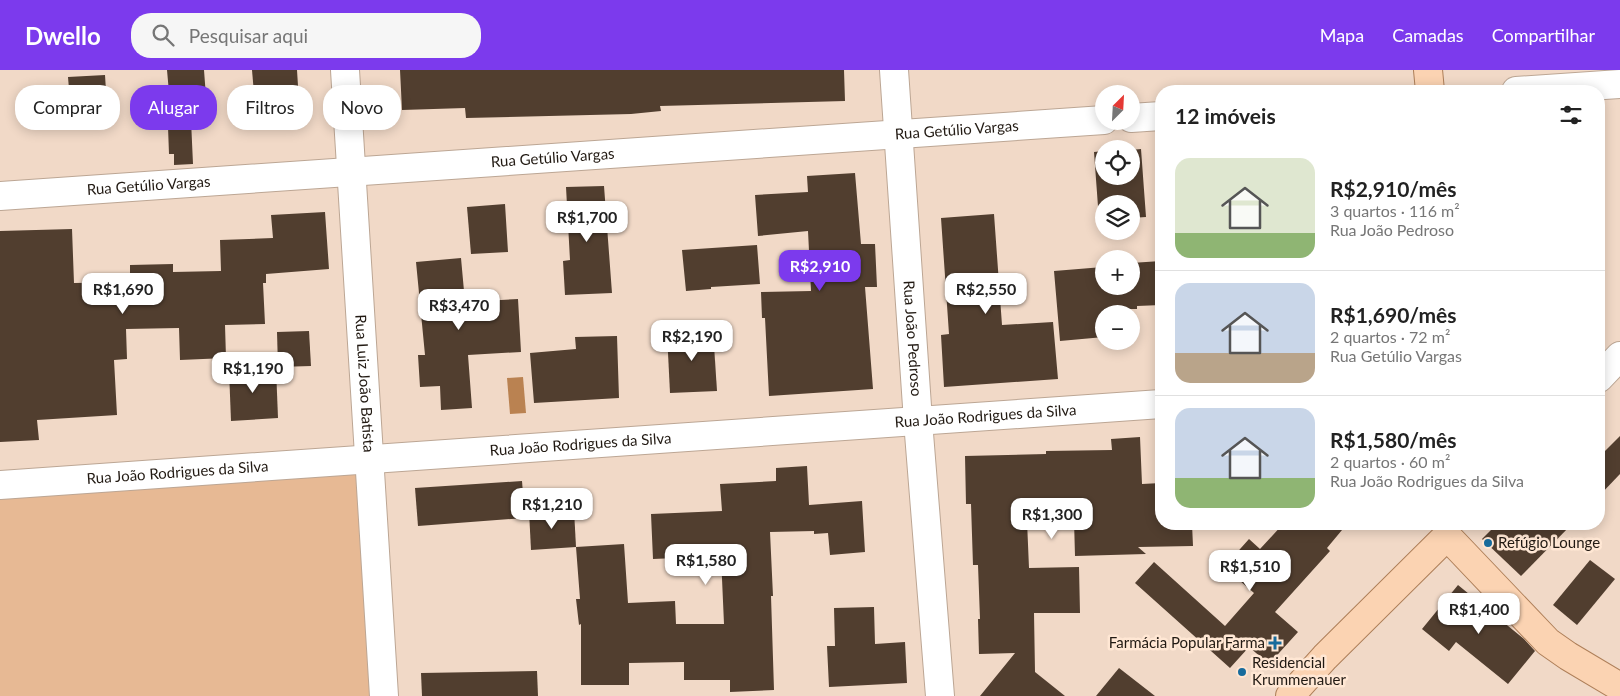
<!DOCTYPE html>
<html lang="pt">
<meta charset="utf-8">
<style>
body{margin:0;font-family:Lato,sans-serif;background:#f6f6f6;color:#222;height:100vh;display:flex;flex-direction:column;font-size:19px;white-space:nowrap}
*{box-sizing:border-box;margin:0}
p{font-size:16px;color:#767676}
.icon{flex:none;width:28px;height:28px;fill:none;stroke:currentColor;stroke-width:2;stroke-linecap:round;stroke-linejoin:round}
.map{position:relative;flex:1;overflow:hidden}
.sheet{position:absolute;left:1155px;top:15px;width:450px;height:445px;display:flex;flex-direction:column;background:#fff;border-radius:20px;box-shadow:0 2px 12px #0003}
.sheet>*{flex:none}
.guide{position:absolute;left:15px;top:15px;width:475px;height:45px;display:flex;gap:10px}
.needle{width:32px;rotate:24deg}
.fabs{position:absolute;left:1095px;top:15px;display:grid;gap:10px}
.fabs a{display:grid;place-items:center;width:45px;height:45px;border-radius:50%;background:#fff;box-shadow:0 2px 12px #0003;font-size:25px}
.price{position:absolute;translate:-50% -42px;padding:0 11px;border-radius:10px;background:#fff;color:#222;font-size:16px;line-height:32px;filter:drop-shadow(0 1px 2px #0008)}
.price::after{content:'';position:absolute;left:50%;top:30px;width:15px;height:11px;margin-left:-8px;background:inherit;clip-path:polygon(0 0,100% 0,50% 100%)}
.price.active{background:#7c3aed;color:#fff}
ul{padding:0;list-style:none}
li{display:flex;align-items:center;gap:15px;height:125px;padding:0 20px}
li+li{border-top:1px solid #e0e0e0}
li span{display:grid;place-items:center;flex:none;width:140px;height:100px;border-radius:15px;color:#555}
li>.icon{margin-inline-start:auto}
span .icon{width:60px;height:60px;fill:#fffc;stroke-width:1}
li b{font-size:21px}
h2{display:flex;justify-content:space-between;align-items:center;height:60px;padding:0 20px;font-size:21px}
.chip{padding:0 18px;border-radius:20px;background:#fff;box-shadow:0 2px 12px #0003;font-size:18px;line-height:45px}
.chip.active{background:#7c3aed;color:#fff}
header{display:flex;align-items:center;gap:30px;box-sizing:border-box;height:70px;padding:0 25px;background:#7c3aed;color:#fff}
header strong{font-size:24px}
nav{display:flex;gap:28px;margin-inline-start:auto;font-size:18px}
.search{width:350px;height:45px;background:#f6f6f6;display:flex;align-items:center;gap:12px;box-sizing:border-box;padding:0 18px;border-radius:20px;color:#767676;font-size:19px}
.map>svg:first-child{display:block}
.green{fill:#e7b994}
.water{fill:#ba8251}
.building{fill:#513e2f}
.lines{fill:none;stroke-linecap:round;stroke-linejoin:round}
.minor-casing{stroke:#bca694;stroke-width:30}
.major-casing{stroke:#ae7f59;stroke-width:30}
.minor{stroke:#fff;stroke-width:28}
.major{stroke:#fbd3b2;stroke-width:28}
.poi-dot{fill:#176b9c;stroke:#ffe7d4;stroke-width:2}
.labels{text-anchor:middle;stroke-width:5;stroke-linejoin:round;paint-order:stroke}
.street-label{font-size:15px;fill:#221a13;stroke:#ffe7d4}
.poi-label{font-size:15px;fill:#221a13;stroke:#ffe7d4;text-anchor:start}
</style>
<header>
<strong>Dwello</strong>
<div class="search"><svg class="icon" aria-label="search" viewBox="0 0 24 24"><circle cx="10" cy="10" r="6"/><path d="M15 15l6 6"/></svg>Pesquisar aqui</div>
<nav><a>Mapa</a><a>Camadas</a><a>Compartilhar</a></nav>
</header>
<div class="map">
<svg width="1620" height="626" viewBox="0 0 1620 626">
<rect width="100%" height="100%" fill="#f1d9c7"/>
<polygon class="green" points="363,398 378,626 0,626 0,422"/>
<polygon class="water" points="523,307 526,343 510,344 507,308"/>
<g class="building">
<polygon points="167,0 204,0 206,27 190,28 193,94 174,95 174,84 169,84 168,57 172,56"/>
<polygon points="252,0 297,0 299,32 255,35"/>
<polygon points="400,0 844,0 845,31 660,36 661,41 631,44 466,48 465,38 402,40"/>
<polygon points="105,5 108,53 72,55 68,7"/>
<polygon points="1141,79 1146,147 1131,148 1131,134 1104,134 1104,149 1099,150 1094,82 1104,81 1104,106 1131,106 1131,80"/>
<polygon points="855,103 861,174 875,174 877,217 865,217 873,319 769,326 765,248 762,248 761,222 811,221 808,161 758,166 755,125 808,122 807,106"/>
<polygon points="604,116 612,223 565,225 563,191 570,190 566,117"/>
<polygon points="505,134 508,182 471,184 467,137"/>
<polygon points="325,142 329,199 266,204 266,213 263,213 265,254 225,255 226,288 180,290 179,258 126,259 127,289 114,290 117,345 37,350 39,370 0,372 0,161 72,159 74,213 130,212 130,195 173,194 173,202 221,201 220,170 273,168 271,145"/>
<polygon points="994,144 1002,255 1053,252 1058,309 944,317 941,265 949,264 941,148"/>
<polygon points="757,175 760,214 711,217 711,219 686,221 682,180"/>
<polygon points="461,188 465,232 518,229 521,282 468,285 472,338 441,340 440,316 420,317 418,285 425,285 416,192"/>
<polygon points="1161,191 1161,235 1137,236 1137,239 1104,239 1104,267 1060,271 1054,201 1103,197 1104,194 1104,216 1131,216 1131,193"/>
<polygon points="713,260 717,321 670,323 667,263"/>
<polygon points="309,261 311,296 278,297 277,262"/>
<polygon points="617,266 619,328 534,333 530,283 576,279 575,267"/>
<polygon points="276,298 278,348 231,351 229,300"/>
<polygon points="1620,366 1620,404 1599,426 1599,387"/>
<polygon points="1140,367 1142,414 1161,413 1161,454 1192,454 1193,476 1138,477 1146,484 1075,486 1074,450 1027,451 1029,498 1079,497 1080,543 1034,543 1035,602 1065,626 980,626 1015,583 979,584 978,549 980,549 978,495 973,495 971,434 966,434 965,386 1046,384 1046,381 1112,380 1111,369"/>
<polygon points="807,396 809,435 862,431 865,482 830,485 828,463 814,464 814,461 770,462 773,526 771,526 774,620 730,622 730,610 684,610 684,592 629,593 629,615 581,615 581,554 579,555 576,529 580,529 576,477 624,474 628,533 675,531 676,554 724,554 721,486 653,489 651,444 722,441 720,414 776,411 776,398"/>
<polygon points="522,411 525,448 418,456 415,418"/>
<polygon points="574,440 576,477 531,480 529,441"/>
<polygon points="1283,454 1347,454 1327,478 1330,481 1275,542 1298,562 1269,594 1249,577 1230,598 1135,513 1154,492 1225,556 1254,523 1224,497 1249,469 1260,479"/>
<polygon points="1497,454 1572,454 1521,506 1482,469"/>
<polygon points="1590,490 1615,509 1577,555 1553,535"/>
<polygon points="1458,515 1524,569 1535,581 1508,614 1456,572 1449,581 1422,559"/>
<polygon points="874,537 875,574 905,572 907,613 829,617 827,576 835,576 834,538"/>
<polygon points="1119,598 1155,626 1096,626"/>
<polygon points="537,601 538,626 422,626 421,603"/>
</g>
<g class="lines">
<defs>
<g id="minor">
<path id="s1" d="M345 0 384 626"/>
<path id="s2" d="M894 0 918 351 940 626"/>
<polyline points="1516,21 1620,14"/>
<polyline points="1131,48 1161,46"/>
<path id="s3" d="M0 126 1104 50"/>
<polyline points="1599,308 1620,286"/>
<path id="s4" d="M0 415 1161 334"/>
</g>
<g id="major">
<polyline points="1428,0 1430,21"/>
<polyline points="1447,466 1548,572 1568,586 1620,617"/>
<polyline points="1290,626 1325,587 1447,466"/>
</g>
</defs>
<use href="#minor" class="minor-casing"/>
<use href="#major" class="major-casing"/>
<use href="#minor" class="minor"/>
<use href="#major" class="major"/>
</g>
<g class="poi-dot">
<circle cx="1488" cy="473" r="5"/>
<path d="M1272.5 565.5h5v5h5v5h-5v5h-5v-5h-5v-5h5z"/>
<circle cx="1242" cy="602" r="5"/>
</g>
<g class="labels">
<g class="street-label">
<text dy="5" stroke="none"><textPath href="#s3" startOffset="959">Rua Getúlio Vargas</textPath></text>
<text dy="5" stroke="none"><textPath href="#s3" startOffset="554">Rua Getúlio Vargas</textPath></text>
<text dy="5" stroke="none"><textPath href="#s3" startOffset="149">Rua Getúlio Vargas</textPath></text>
<text dy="5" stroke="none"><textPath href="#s2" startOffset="269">Rua João Pedroso</textPath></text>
<text dy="5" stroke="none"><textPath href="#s1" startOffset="314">Rua Luiz João Batista</textPath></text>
<text dy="5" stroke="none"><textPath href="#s4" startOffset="988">Rua João Rodrigues da Silva</textPath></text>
<text dy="5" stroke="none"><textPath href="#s4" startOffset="582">Rua João Rodrigues da Silva</textPath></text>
<text dy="5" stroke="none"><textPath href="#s4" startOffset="178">Rua João Rodrigues da Silva</textPath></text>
</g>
<g class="poi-label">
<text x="1498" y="478">Refúgio Lounge</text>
<text x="1265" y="578" text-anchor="end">Farmácia Popular Farma</text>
<text x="1252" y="598">Residencial<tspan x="1252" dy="17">Krummenauer</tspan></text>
</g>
</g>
</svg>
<div class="fabs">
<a><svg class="needle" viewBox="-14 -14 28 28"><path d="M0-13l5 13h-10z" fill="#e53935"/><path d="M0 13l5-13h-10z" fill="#767676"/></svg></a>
<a><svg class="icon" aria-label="locate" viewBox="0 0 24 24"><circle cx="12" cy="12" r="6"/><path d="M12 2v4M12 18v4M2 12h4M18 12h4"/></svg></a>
<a><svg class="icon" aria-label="layers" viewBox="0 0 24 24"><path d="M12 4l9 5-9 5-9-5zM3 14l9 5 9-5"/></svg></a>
<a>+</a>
<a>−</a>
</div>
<b class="price" style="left:587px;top:173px">R$1,700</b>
<b class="price active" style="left:820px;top:222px">R$2,910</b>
<b class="price" style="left:123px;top:245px">R$1,690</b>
<b class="price" style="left:986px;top:245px">R$2,550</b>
<b class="price" style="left:459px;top:261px">R$3,470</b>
<b class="price" style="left:692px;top:292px">R$2,190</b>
<b class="price" style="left:253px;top:324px">R$1,190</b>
<b class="price" style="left:552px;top:460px">R$1,210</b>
<b class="price" style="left:1052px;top:470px">R$1,300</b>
<b class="price" style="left:706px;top:516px">R$1,580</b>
<b class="price" style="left:1250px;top:522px">R$1,510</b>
<b class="price" style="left:1479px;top:565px">R$1,400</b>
<div class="guide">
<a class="chip">Comprar</a>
<a class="chip active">Alugar</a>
<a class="chip">Filtros</a>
<a class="chip">Novo</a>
</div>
<section class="sheet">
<h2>12 imóveis<svg class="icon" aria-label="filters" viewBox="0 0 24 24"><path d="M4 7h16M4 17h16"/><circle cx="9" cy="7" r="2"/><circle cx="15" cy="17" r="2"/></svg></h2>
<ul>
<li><span style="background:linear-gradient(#dfe7d0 75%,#8fb573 0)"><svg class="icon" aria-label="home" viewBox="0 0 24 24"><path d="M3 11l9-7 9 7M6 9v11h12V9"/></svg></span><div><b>R$2,910/mês</b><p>3 quartos · 116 m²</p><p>Rua João Pedroso</p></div></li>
<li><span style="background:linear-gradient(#c9d6e8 70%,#b9a48a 0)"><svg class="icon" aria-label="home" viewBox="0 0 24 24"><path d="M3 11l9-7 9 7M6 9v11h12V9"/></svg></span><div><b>R$1,690/mês</b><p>2 quartos · 72 m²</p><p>Rua Getúlio Vargas</p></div></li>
<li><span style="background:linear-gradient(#c9d6e8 70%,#8fb573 0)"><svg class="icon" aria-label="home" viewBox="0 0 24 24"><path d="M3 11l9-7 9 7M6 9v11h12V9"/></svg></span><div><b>R$1,580/mês</b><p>2 quartos · 60 m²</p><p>Rua João Rodrigues da Silva</p></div></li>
</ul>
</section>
</div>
